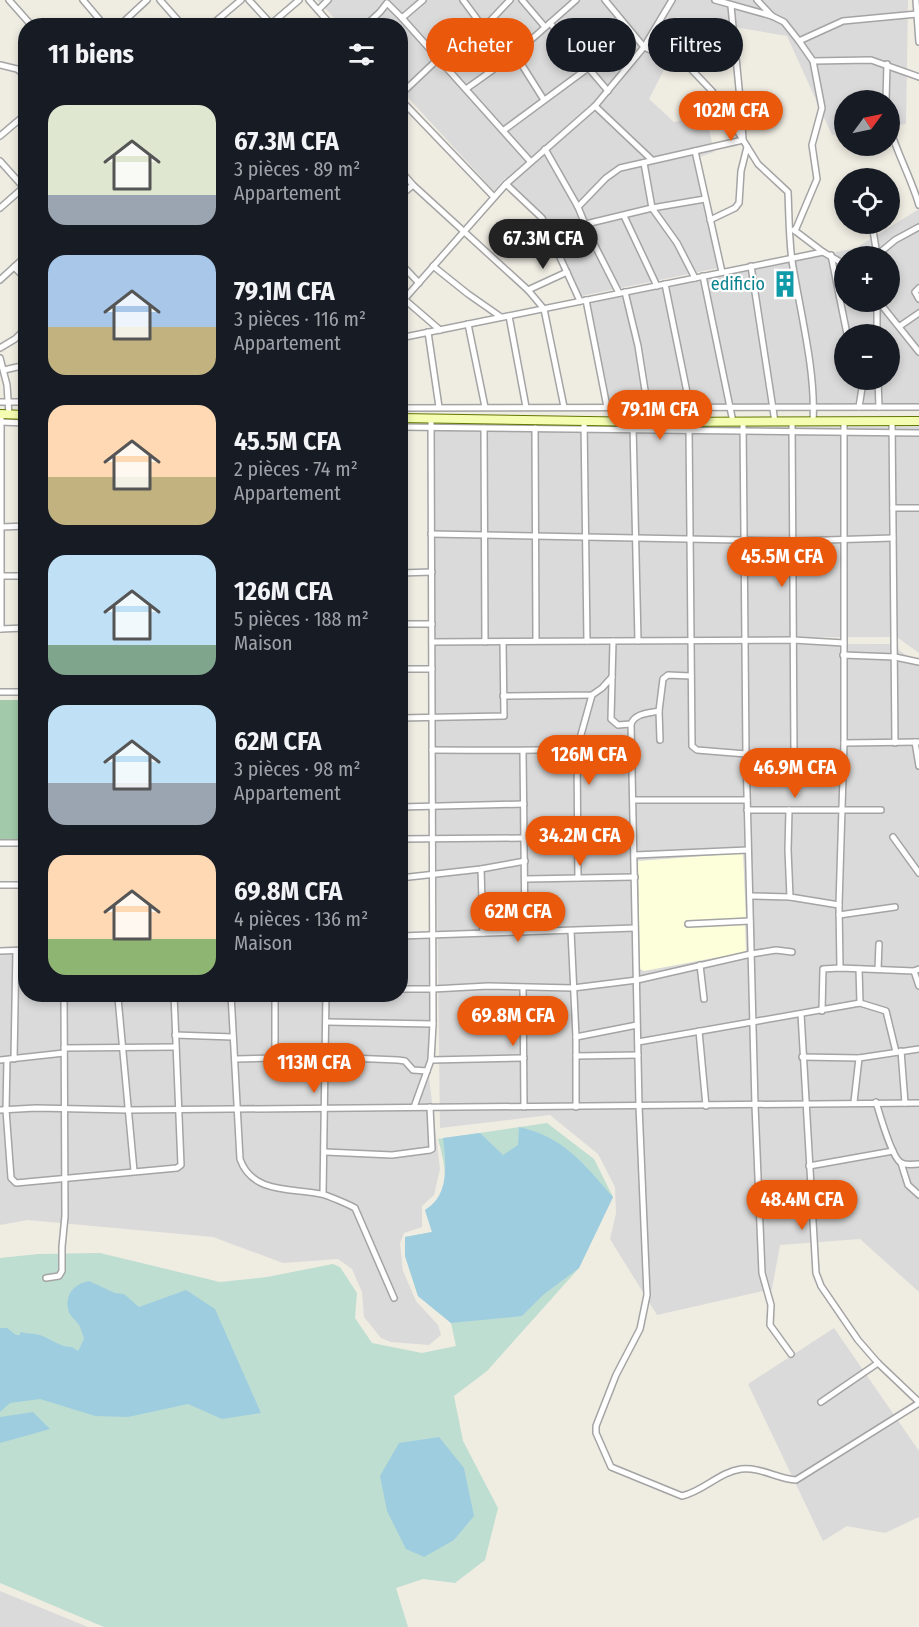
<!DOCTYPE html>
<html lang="fr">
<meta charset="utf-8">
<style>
body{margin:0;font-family:"Fira Sans Condensed",sans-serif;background:#20242c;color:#f1f3f6;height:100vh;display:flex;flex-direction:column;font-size:22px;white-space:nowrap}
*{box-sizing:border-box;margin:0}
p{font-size:20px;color:#9ea1a6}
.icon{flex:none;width:33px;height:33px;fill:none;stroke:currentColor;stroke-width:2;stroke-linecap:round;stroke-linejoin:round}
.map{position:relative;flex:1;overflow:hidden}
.details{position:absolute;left:18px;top:18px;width:390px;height:984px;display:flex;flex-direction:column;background:#171b24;border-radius:24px;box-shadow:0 3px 9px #0003}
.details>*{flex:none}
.hud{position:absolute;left:426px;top:18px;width:402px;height:54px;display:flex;gap:12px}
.needle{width:39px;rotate:57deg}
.buttons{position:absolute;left:834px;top:90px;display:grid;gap:12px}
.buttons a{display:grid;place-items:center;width:66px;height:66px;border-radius:50%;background:#171b24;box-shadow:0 3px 9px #0003;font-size:30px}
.price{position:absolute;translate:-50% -51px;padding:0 14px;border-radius:21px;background:#ea580c;color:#fff;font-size:20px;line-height:39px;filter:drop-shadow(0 2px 3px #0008)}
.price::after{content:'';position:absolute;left:50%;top:36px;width:18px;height:14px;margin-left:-9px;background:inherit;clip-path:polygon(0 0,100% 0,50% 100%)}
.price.active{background:#222;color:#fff}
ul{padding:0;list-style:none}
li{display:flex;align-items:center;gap:18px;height:150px;padding:0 30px}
li span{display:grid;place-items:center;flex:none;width:168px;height:120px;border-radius:18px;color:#555}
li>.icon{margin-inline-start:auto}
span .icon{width:72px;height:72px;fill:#fffc;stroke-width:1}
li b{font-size:26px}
h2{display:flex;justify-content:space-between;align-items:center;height:72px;padding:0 30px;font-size:26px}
.tag{padding:0 21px;border-radius:27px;background:#171b24;box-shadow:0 3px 9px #0003;font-size:21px;line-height:54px}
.tag.active{background:#ea580c;color:#fff}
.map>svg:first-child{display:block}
.residential{fill:#dbdada;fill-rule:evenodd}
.education{fill:#fdffdb}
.wetland{fill:#beded1}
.cemetery{fill:#a2c9aa}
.water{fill:#9fcde0}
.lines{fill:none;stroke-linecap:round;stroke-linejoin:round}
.street-casing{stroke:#a4a4a4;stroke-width:8}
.secondary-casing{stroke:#637800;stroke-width:10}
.street{stroke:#fff;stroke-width:5}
.secondary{stroke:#f4fdb2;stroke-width:8}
.labels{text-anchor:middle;stroke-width:4.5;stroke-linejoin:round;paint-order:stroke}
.culture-label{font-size:18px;fill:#0d838f;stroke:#fff;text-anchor:end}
</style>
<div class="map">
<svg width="919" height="1627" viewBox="0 0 919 1627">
<rect width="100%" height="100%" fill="#efece2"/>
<g class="residential">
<polygon points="317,0 908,0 906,124 890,126 890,100 844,100 844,133 832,135 787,36 676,17 667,64 649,99 674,122 706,114 714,152 694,159 718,268 581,296 540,213 505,178 494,191 401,90 400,26 341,25"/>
<path d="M919 209V406L609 404 590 301 856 248ZM844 256H890V302H844ZM844 334H890V380H844Z"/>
<polygon points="433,423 888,426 892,637 435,639"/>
<polygon points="895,426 919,426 919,653 897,637"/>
<polygon points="890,644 919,664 919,1292 860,1239 780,1245 772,1289 657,1315 610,1239 616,1213 615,1187 598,1154 550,1115 440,1128 434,645"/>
<polygon points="430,937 429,1077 440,1169 434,1195 422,1206 422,1227 404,1233 400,1243 403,1271 416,1301 438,1325 441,1335 429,1345 391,1342 381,1338 364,1317 362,1292 352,1269 338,1259 283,1263 213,1237 28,1220 0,1225 0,953 25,952 26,994 400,994 401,938"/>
<polygon points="834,1328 919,1451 919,1517 885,1533 847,1526 823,1541 748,1384"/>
<polygon points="0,1591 88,1627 0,1627"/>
</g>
<polygon class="education" points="743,853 746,920 686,921 687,926 745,923 746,952 644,971 640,969 638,861"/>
<path class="wetland" d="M547 1123 594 1159 613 1197 579 1268 487 1371 454 1396 463 1441 498 1508 485 1560 455 1583 423 1579 396 1588 408 1627H104L0 1583V1258L38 1254 100 1253 220 1282 267 1277 333 1264 340 1267 357 1293 355 1318 372 1343 422 1353 456 1346 451 1323 418 1296 405 1256V1237L432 1232 425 1210C453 1193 445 1165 438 1139Z"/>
<rect class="cemetery" x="0" y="700" width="25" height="140"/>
<g class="water">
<path d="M519 1127C564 1137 584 1164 613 1197L579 1268 543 1295 522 1316 451 1323 418 1296 405 1256V1237L432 1232 425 1210C450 1195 446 1164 443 1138L480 1133 503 1155 518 1145Z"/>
<path d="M89 1281 115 1293 124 1294 139 1307 186 1290 215 1309 261 1413 222 1419 188 1404 128 1417 95 1416 40 1399 10 1403 0 1412V1328H7L16 1335H20V1332C27 1334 33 1333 40 1335 51 1339 60 1347 72 1347L78 1351 84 1339C83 1335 81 1329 79 1325 76 1320 69 1316 68 1309 65 1293 75 1284 89 1281Z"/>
<polygon points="33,1412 50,1429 0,1443 0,1417"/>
<polygon points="439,1437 464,1468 474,1516 454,1540 424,1557 406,1549 387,1511 380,1476 399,1443"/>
</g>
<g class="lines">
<defs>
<g id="street">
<polyline points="9,0 32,26"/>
<polyline points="83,0 105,26"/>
<polyline points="160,0 183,26"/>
<polyline points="249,0 272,25"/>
<polyline points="309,0 332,26"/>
<polyline points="463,0 483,27"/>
<polyline points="522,0 545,27"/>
<polyline points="715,0 772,16 784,22 799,41 843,21 917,14"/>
<polyline points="757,0 772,16"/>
<polyline points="916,0 919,42"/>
<path d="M731 6 741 109 743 140 758 164 788 192C789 215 789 239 792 261 800 311 816 372 813 421"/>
<polyline points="318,10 328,0"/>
<polyline points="402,18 530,161"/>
<polyline points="490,21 516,51"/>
<polyline points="550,23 608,91"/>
<polyline points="271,24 299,0"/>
<polyline points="119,26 147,0"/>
<polyline points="210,26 241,0"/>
<polyline points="365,26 380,12 387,3 402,18 423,0"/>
<polyline points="813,61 871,60 919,77"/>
<polyline points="442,63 490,21 510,0"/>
<polyline points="0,65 17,69 26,76"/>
<polyline points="690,68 736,62"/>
<polyline points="466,89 515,54"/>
<polyline points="400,95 438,59"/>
<polyline points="400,99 494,197"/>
<polyline points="544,100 515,54 576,0"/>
<polyline points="886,100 887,64"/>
<polyline points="595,106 652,160"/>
<path d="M890 129C898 155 911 178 919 205"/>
<polyline points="504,130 588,68"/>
<polyline points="0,136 26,114"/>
<polyline points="545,149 578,207 589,234 619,293"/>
<polyline points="695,151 722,272"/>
<polyline points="0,161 26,190"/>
<polyline points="644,163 652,208 677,243 695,278"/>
<polyline points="400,170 413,185 528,290 544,309 564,407"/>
<polyline points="506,184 542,218 580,301"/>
<polyline points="400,196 413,185"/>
<polyline points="578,207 606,178 620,168 743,140 712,91 690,68 644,47 605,0"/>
<polyline points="0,208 24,187"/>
<polyline points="624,216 657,286"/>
<polyline points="710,220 735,208 739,203 741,171 747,147"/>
<polyline points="586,224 652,208 705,199"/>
<polyline points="872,224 877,255"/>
<polyline points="794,230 823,252 844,264"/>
<polyline points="795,231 817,179 812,145 822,108 813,61 799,41"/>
<polyline points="831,255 847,334"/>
<polyline points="876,256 895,240 919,227"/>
<polyline points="400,263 419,283"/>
<polyline points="433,266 468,294 501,317"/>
<polyline points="751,266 775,422"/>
<polyline points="14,267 26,279"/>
<polyline points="703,276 733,422"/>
<polyline points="0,280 26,256"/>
<polyline points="665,284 690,407"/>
<polyline points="919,288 915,292 919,299"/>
<polyline points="528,290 567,272"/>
<polyline points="625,292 638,346 650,422"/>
<polyline points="404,299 440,330"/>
<polyline points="586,300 607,407"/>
<polyline points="877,302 877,334"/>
<polyline points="879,302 919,352"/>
<polyline points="400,304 506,184 595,106 644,47 672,0"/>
<polyline points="509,316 526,407"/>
<polyline points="468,324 485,407"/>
<polyline points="900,326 919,313"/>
<polyline points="428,332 439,407"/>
<polyline points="400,338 823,252"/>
<polyline points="0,348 15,339 26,328"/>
<polyline points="0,358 7,385 9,415"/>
<polyline points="4,370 26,365"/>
<polyline points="859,380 862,388 859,407"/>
<polyline points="878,380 879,407"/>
<polyline points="0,402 26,402"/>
<polyline points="400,408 919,407"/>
<polyline points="1,414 1,629"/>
<polyline points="584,421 587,641"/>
<polyline points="792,421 794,754"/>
<polyline points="892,421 895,743"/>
<polyline points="0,422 26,423"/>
<polyline points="743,422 746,754 755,1105 762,1273 771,1305 770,1325 791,1354"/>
<polyline points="633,426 638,641"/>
<polyline points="400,427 919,433"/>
<polyline points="689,427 692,746 697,750 746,754 843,754"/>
<polyline points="484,428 485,642"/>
<polyline points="535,428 536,641"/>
<polyline points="893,508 919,508"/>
<polyline points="2,527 26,526"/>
<polyline points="431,534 793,541 893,538"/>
<polyline points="400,573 432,572"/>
<polyline points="1,576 26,576"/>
<polyline points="400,624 432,624"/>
<polyline points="0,629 26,628"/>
<polyline points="613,641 611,719 618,725 631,724"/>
<polyline points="432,642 793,640 844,643"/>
<polyline points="843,655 895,657 919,662"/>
<polyline points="400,669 432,669"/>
<path d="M691 676 668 675 663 679 659 711C649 713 635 713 631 724L639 1106 647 1295 640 1329 616 1375 596 1426V1433L611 1467 682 1496C704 1491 719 1472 741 1469 761 1467 778 1479 796 1480L919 1403"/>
<polyline points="0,692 26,692"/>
<polyline points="503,696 592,695 602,688 612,677"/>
<polyline points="659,711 660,740"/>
<polyline points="400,718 504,716 503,642"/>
<polyline points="915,742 919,766"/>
<polyline points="844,743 919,742"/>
<path d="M432 750C481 750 529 751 577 749"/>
<polyline points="523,752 525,932"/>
<polyline points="578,766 632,766"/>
<polyline points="633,800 747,800"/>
<polyline points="400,807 524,804"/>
<polyline points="747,810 881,810"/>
<polyline points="789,810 788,850 790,897"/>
<polyline points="893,837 919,873"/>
<polyline points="400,839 524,838"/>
<polyline points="0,843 26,843"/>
<polyline points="635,855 748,850"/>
<polyline points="481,869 483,933"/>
<polyline points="400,878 481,869 525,861"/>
<polyline points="578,878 577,749 592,695"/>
<polyline points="526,879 635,877"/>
<polyline points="0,885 26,885"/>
<polyline points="750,896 790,897 839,905"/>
<polyline points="839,915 895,907"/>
<polyline points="688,924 750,921"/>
<polyline points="571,931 576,1037 576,1107"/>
<polyline points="400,936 635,928"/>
<polyline points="0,951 26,950"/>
<polyline points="700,965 704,999"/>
<polyline points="840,968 839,905 844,743 844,423"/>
<polyline points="859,969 860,1003"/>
<polyline points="878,969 879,944"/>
<polyline points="914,971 919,986"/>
<polyline points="523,987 524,1107"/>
<polyline points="400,989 433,989 488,986 573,988 637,980 751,954 776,950 792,952"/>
<path d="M231 994 240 1159C252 1194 292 1188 321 1194 327 1195 350 1205 355 1208L394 1298"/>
<polyline points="275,994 275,1058"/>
<polyline points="64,998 174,997"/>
<polyline points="118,998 134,1171"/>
<polyline points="822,1011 823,969 840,968 914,971 919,969"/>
<polyline points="801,1014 816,1273 821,1286 858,1340 878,1363 919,1402"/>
<polyline points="327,1022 433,1024"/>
<polyline points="699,1031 706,1106"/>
<polyline points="175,1035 233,1037"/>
<polyline points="576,1037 637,1025"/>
<polyline points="638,1042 860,1003 886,1011 896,1052"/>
<polyline points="64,1048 175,1047"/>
<polyline points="901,1051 905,1103"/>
<polyline points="576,1056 638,1055"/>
<polyline points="802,1057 859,1058 919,1049"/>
<polyline points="14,1059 16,951"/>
<polyline points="236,1059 325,1057 398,1060 405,1061 413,1070 427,1071"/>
<polyline points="0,1060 64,1053"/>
<polyline points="7,1060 6,1110 11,1178 16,1183 177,1168 181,1165 174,994"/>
<polyline points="431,1060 524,1058"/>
<polyline points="854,1102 859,1058"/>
<path d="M876 1102C880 1115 891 1155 900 1162 905 1166 913 1164 919 1164"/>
<polyline points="414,1107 431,1060 433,1024 431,419"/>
<polyline points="0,1110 36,1108 129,1110 919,1103"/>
<polyline points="325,1152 392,1155 430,1150 432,1149 430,1107"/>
<polyline points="901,1163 908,1185 919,1195"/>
<polyline points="809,1166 893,1151"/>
<polyline points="323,1194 326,994"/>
<polyline points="46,1278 59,1276 62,1271 62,1247 65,1216 64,994"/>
<polyline points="821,1402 878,1363"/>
</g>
<g id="secondary">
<polyline points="0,414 26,415"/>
<polyline points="400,418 650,422 919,421"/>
</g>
</defs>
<use href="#street" class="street-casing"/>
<use href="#secondary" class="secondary-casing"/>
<use href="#street" class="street"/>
<use href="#secondary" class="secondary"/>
</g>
<defs>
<symbol id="building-bare" viewBox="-9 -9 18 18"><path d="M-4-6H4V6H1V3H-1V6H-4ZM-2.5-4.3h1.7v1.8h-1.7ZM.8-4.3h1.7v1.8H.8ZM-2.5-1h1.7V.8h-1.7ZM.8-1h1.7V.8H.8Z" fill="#0f9aa8" stroke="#fff" stroke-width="2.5" paint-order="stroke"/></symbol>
</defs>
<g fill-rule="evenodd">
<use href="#building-bare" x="766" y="265" width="38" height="38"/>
</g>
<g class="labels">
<g class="culture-label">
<text x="765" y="290">edificio</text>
</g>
</g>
</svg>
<div class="buttons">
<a><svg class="needle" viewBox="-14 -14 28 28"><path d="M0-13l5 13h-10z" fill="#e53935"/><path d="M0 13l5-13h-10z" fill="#9ea1a6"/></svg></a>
<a><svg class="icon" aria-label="locate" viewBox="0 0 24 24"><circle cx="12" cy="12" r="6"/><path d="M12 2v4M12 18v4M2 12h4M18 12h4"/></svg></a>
<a>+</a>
<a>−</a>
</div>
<b class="price" style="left:731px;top:142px">102M CFA</b>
<b class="price active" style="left:543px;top:270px">67.3M CFA</b>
<b class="price" style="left:660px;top:441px">79.1M CFA</b>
<b class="price" style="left:782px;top:588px">45.5M CFA</b>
<b class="price" style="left:589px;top:786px">126M CFA</b>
<b class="price" style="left:795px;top:799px">46.9M CFA</b>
<b class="price" style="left:580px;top:867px">34.2M CFA</b>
<b class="price" style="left:518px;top:943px">62M CFA</b>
<b class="price" style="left:513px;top:1047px">69.8M CFA</b>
<b class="price" style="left:314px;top:1094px">113M CFA</b>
<b class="price" style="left:802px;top:1231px">48.4M CFA</b>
<div class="hud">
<a class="tag active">Acheter</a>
<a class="tag">Louer</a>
<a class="tag">Filtres</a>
</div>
<section class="details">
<h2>11 biens<svg class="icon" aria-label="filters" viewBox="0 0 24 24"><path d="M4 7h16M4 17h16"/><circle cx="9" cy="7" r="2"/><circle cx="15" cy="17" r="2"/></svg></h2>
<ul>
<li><span style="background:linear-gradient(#dfe7d0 75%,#9aa5b1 0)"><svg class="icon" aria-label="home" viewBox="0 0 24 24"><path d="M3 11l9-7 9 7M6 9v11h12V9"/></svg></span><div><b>67.3M CFA</b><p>3 pièces · 89 m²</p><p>Appartement</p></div></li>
<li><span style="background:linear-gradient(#a9c7e8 60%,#c2b280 0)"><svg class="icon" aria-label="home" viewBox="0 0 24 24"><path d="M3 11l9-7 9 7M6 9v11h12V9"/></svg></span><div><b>79.1M CFA</b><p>3 pièces · 116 m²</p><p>Appartement</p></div></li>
<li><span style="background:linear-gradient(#ffd9b3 60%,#c2b280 0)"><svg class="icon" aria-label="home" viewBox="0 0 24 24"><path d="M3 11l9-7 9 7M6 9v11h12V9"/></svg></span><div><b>45.5M CFA</b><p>2 pièces · 74 m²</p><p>Appartement</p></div></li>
<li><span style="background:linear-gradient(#bfe0f5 75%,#7fa58c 0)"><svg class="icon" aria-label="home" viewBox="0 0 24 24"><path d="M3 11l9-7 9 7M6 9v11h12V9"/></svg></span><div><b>126M CFA</b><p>5 pièces · 188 m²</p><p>Maison</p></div></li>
<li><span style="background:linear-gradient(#bfe0f5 65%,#9aa5b1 0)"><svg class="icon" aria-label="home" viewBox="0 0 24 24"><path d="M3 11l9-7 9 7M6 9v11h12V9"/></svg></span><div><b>62M CFA</b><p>3 pièces · 98 m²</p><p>Appartement</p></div></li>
<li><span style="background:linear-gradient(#ffd9b3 70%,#8fb573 0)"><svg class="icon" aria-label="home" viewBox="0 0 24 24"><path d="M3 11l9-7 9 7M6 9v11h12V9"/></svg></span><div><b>69.8M CFA</b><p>4 pièces · 136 m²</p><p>Maison</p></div></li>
</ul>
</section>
</div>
